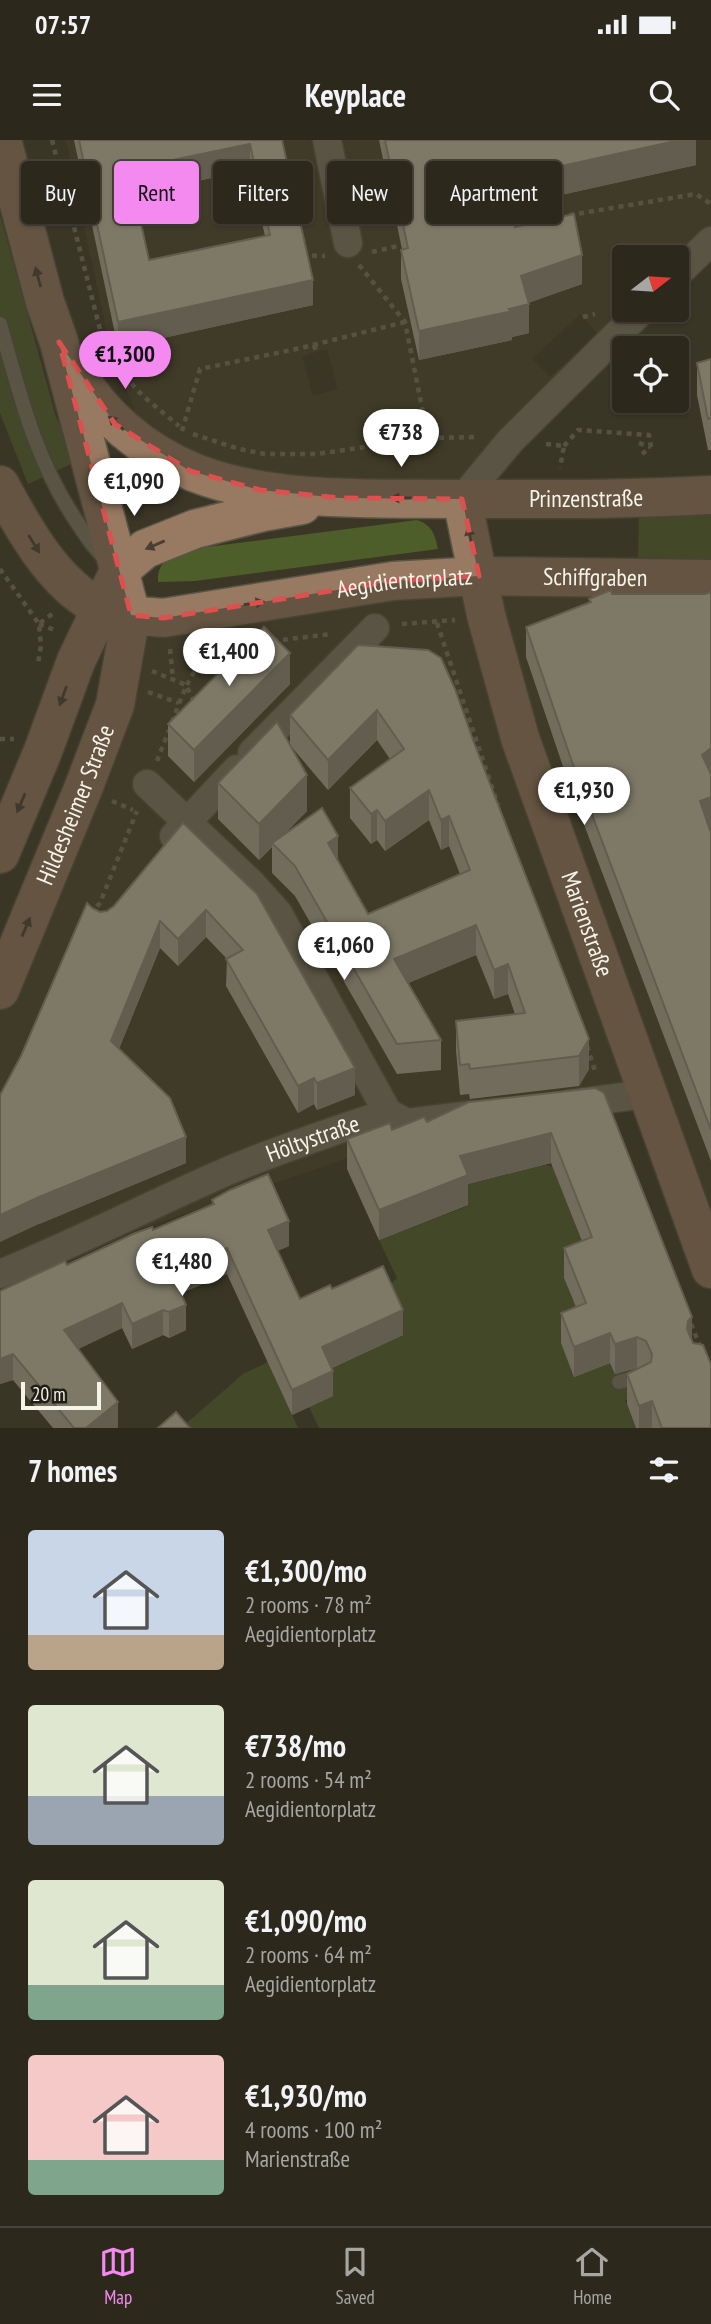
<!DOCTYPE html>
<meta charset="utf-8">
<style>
body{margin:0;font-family:"PT Sans Narrow",sans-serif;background:#383429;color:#f1f3f6;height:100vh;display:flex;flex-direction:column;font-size:26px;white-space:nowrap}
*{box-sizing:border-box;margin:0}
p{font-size:23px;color:#a6a6a3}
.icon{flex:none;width:38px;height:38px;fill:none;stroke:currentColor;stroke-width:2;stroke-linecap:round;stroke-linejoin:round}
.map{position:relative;height:1288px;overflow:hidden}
.details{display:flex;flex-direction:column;background:#2c281c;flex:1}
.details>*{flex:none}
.hud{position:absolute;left:21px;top:21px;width:670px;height:63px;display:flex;gap:14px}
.needle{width:46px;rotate:73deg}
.tools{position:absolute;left:612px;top:105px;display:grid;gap:14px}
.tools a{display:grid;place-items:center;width:77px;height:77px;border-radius:7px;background:#2c281c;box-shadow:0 2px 5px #0004,0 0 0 2px #48443b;font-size:35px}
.scale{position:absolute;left:21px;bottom:18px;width:80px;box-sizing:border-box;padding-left:7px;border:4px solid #f6f3e9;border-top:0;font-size:19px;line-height:24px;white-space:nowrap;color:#f6f3e9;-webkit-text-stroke:5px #201d16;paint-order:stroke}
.price{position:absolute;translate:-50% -60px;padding:0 16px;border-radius:24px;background:#fff;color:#222;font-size:23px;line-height:46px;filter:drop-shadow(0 2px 4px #0008)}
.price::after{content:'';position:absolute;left:50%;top:42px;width:21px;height:16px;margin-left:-10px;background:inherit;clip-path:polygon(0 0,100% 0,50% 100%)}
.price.active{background:#f489f0;color:#111}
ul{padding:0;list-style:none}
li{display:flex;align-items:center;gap:21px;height:175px;padding:0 28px}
li span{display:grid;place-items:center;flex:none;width:196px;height:140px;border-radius:7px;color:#555}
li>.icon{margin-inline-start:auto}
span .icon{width:84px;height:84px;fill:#fffc;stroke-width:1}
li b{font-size:30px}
h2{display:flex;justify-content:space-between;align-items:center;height:84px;padding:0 28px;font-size:30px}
.tag{padding:0 24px;border-radius:7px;background:#2c281c;box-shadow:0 2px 5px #0004,0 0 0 2px #48443b;font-size:24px;line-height:63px}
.tag.active{background:#f489f0;color:#111}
.status{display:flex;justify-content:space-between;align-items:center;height:49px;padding:0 35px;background:#2c281c;direction:ltr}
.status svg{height:19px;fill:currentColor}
header{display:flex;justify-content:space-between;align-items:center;height:91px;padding:0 28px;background:#2c281c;font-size:32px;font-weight:600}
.menu{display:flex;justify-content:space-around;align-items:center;height:98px;border-top:2px solid #48443b;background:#2c281c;font-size:19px;color:#a6a6a3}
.menu a{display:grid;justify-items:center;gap:4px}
.menu .active{color:#f489f0}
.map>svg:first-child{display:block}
.built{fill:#48402a;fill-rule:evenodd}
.green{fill:#4e5e2a}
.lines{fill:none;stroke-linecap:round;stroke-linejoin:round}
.lane-casing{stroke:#595547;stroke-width:17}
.street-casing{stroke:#595547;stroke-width:31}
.secondary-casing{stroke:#595547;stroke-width:41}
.path{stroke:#797466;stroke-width:4.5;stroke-dasharray:5 5;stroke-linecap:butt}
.lane{stroke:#7e7866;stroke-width:14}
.street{stroke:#7e7866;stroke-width:28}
.secondary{stroke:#987962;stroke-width:38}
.wall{fill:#b4ae9d;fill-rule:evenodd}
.shaded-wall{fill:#928d80}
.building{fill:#d1cab7;stroke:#928d80;stroke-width:2;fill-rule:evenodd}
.oneway{fill:#4a3d31}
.marked{fill:none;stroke:#dc514f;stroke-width:5;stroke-dasharray:14 9;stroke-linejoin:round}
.labels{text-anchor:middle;stroke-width:7;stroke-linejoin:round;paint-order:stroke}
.street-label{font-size:24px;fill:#f6f3e9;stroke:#201d16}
</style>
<div class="status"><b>07:57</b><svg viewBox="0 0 49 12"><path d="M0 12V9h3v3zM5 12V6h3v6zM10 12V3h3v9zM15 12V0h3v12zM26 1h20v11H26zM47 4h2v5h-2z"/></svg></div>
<header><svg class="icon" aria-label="menu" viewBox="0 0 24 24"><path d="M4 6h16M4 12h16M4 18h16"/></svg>Keyplace<svg class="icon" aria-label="search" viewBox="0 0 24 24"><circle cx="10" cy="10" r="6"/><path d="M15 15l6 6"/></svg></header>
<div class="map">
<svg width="711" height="1288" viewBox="0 0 711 1288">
<rect width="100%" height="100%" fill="#3b3626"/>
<g class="built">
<path d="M66 0H711V100L677 117H625V170L462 359 340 358 151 310 111 212ZM580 174 597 193 550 237 532 219ZM327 209 338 249 313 256 302 216Z"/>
<polygon points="711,440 711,1097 645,952 368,1011 0,1137 0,852 134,477 392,442"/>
</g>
<g class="green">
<polygon points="0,75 56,277 69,303 73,323 28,344 0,273"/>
<polygon points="711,365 711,430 638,429 639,370"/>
<path d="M417 380C432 385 435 394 438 409L195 441 158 442C157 423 168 418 183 410Z"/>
<polygon points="545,1025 564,1029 592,1127 564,1138 572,1158 630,1215 645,1252 625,1260 636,1288 319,1288 309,1267 333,1256 322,1232 383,1152 397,1138 379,1100 468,1066 460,1046"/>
<polygon points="268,1222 298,1288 181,1288 243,1234"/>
</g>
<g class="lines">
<defs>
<g id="lane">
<path d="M0 184C20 255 36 323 79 385 87 397 94 409 106 419"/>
<polyline points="619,1242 639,1237"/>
</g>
<g id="street">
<polyline points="327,0 348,103"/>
<polyline points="677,134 711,101"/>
<polyline points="462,359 510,301 642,170"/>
<polyline points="252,613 375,488"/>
<polyline points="147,644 252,744 278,773 388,973"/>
<polyline points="174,696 237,629"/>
<polyline points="570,964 630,956 647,951"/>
<path id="s1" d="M0 1134C76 1103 148 1066 223 1033 277 1010 333 991 388 973L407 983 471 975"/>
</g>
<g id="secondary">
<path id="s2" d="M75 230C101 276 143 311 193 332 269 363 375 358 456 359 541 359 626 360 711 355"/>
<path id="s3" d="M0 345C24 390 61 458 114 472 129 477 147 476 163 478L393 441 479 436 711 439"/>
<path id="s4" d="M462 359 486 475 520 598 711 1129"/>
<polyline points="0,714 43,611 76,521 119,431 145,409 195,389 263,372 302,365"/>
<path id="s5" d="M0 850 83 649 115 565 131 475 59 202 45 162 2 0"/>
</g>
</defs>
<use href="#lane" class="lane-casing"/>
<use href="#street" class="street-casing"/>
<use href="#secondary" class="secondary-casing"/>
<g class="path">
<polyline points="52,0 107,217 143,256 179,286"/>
<polyline points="510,85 696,54 711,64"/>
<polyline points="372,112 402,105"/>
<polyline points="302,115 325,116"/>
<polyline points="359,125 405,182 428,298"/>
<polyline points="583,177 595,174"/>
<polyline points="314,205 316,211"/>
<polyline points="182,291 200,229 301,208 405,182"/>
<polyline points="193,294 239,309 265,314 317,314 428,298 478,297"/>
<polyline points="639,303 651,307"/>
<polyline points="546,304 564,306 560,328"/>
<polyline points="564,306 578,290 649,295 651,307"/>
<polyline points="642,314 650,308"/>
<polyline points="134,368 139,366 153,346"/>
<polyline points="0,429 39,484 41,506 38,523"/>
<polyline points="40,483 55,472"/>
<polyline points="437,483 498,665"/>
<polyline points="39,484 57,491"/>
<polyline points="402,484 455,480"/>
<polyline points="273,501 331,494"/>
<polyline points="170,509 173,540"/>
<polyline points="152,531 186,545 195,564"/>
<polyline points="148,552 179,563"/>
<path d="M172 582C182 557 192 521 219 510 228 506 240 505 251 504"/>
<polyline points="0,599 14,599"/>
<polyline points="157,621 169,590"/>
<polyline points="112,661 133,670"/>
<polyline points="90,774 100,763 137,671"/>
<polyline points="587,906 596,934"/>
<polyline points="691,1184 701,1209"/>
</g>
<use href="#lane" class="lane"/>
<use href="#street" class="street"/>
<use href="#secondary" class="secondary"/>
</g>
<g class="wall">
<path d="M74 0H282L313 165 118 208ZM250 30 265 96 149 120 135 54Z"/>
<polygon points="379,0 696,0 696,25 543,59 543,62 511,69 515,87 582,144 528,163 529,193 512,197 512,200 419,220 401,139 401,110 402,109"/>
<polygon points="711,219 711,310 708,310 697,255 697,223"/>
<polygon points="589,459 711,657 711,688 709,688 711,693 711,1021 571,650 526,517 526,487 589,462"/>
<polygon points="358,505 589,929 579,946 470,959 469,954 460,955 456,911 456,881 515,874 508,854 494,859 476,815 408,843 441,900 441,930 397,934 295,756 272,733 272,707 259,720 218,679 218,643 307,671 284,694 338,721 368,774 460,734 449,706 441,710 429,680 385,711 377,700 371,704 350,678 350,648 390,619 377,600 328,650 290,605 290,575"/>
<polygon points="290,544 194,642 168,616 168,584"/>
<polygon points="183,683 355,955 317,970 314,964 298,973 226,846 227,819 206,797 178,826 160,808 119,909 186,1023 39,1084 21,916 92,768 100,772 107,771 114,766"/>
<polygon points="595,948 692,1200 711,1288 636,1288 627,1264 627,1234 639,1228 637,1228 615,1234 610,1223 574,1237 561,1203 561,1173 576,1167 564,1138 564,1108 582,1101 551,1023 468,1044 468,1065 379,1100 347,1029 347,999"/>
<polygon points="212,1060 289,1106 277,1111 300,1159 332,1149 403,1195 332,1228 333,1256 292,1275 227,1134 181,1153 186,1190 169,1198 163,1195 132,1209 122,1188 78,1209 118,1287 117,1288 53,1288 13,1240 0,1244 0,1151 153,1090 212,1064"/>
</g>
<g class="shaded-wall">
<polygon points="680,0 696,0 696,25 543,59 543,62 504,70 504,42 543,30"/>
<polygon points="250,4 250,30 129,55 129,29"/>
<polygon points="582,115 582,144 521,165 521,136"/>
<polygon points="313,140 313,165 118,208 118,182"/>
<polygon points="529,164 529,193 512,197 512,200 419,220 419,191"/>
<polygon points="290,513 290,544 194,642 194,610"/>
<polygon points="377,570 377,600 328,650 328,620"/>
<polygon points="711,608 711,639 702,615"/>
<polygon points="307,635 307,671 274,705 272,703 272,707 259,720 259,684"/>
<polygon points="429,650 429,680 385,711 385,681"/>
<polygon points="711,657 711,688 700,692 700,661"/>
<polygon points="377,670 377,700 371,704 371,674"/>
<polygon points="449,676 449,706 441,710 441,680"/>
<polygon points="338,696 338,726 328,703"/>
<polygon points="206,770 206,797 178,826 178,799"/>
<polygon points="160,781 160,808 111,928 111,901"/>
<polygon points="476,785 476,815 394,849 394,819"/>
<polygon points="508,824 508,854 494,859 494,830"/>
<polygon points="589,899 589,929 579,946 579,916"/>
<polygon points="355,928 355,955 317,970 317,943"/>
<polygon points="314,938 314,964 298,973 298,946"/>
<polygon points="551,993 551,1023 468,1044 468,1065 379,1100 379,1070 460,1016"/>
<polygon points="186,997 186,1023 39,1084 0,1102 0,1075 39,1057"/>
<polygon points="289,1081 289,1106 268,1115 268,1090"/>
<polygon points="227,1108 227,1134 172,1157 172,1132"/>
<polygon points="122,1163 122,1188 64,1216 64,1190"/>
<polygon points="186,1165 186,1190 169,1198 169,1172"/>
<polygon points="163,1170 163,1195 132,1209 132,1184"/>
<polygon points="403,1170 403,1195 322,1232 322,1207"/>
<polygon points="692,1177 692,1207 687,1189 688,1181"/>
<polygon points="610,1193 610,1223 574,1237 574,1207"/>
<polygon points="637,1197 637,1228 615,1234 615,1204"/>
<polygon points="13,1214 13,1240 0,1244 0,1219"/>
<polygon points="333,1231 333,1256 292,1275 292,1250"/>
<polygon points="652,1261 652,1288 639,1288 639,1266"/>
<polygon points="118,1262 118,1287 117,1288 86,1288"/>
</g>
<g class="building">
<path d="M79 0H282L313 140 118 182ZM250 4 270 95 149 120 129 29Z"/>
<polygon points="385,0 680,0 543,30 543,33 504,42 515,87 574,74 582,115 521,136 529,164 509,169 512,171 419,191 401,110 408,108"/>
<polygon points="711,219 711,278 708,279 697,223"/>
<polygon points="611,450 612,454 705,454 711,452 711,608 702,615 711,634 711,657 700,661 711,693 711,990 571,619 526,487 591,462 589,459"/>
<polygon points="264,487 290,513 194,610 168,584"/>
<polygon points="358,505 428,510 441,518 455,549 473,600 589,899 579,916 470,929 469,924 460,925 456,881 525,873 508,824 494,830 476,785 394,819 441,900 397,904 295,726 272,703 322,668 338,696 328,703 368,774 470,730 449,676 441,680 429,650 385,681 377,670 371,674 350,648 404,609 377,570 328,620 290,575"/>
<polygon points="277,582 307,635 259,684 218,643"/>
<polygon points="183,683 257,754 355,928 317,943 314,938 298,946 226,819 243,810 206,770 178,799 160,781 111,901 170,958 186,997 39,1057 0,1075 0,955 21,916 87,763 92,768 100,772 107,771 114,766"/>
<polygon points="595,948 604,953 692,1177 688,1181 687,1189 693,1203 703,1205 711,1224 711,1288 662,1288 652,1261 639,1266 627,1234 651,1222 652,1214 646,1201 637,1197 615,1204 610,1193 574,1207 561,1173 586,1163 564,1108 592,1097 551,993 460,1016 468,1035 379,1070 347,999 390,983 392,990 424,977 427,982 469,962"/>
<polygon points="268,1034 289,1081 268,1090 300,1159 330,1145 332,1149 383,1126 403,1170 322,1207 333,1231 292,1250 227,1108 172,1132 186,1165 169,1172 163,1170 132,1184 122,1163 64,1190 118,1262 86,1288 74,1288 13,1214 0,1219 0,1151 65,1121 67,1125 133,1094 152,1087 153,1090 214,1064 212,1060 230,1050"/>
<polygon points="176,1272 190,1288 158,1288"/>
</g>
<defs><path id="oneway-solid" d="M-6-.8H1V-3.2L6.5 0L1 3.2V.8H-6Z" transform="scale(1.75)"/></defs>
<g class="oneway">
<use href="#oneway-solid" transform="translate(38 137) rotate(-105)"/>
<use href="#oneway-solid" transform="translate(116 283) rotate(-138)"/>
<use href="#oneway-solid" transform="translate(401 358) rotate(-180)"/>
<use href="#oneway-solid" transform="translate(470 397) rotate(-102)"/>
<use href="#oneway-solid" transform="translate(34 404) rotate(58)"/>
<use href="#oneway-solid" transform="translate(155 405) rotate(157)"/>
<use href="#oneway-solid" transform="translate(254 463) rotate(-9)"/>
<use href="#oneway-solid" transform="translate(63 556) rotate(110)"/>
<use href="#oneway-solid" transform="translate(21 663) rotate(113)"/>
<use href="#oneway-solid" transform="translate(26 787) rotate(-67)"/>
</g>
<path d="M0 0H711V1288H0ZM59 202 115 284 190 331 260 350 340 358 462 359 479 436 393 441 163 478 131 475Z" fill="#3b3626" fill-opacity=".55" fill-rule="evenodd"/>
<path class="marked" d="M59 202 115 284 190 331 260 350 340 358 462 359 479 436 393 441 163 478 131 475Z"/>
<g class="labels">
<g class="street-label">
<text dy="8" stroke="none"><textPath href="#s2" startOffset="555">Prinzenstraße</textPath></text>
<text dy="8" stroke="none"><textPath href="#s3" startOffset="660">Schiffgraben</textPath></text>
<text dy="8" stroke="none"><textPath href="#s3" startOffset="469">Aegidientorplatz</textPath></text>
<text dy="8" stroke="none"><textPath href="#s5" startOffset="200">Hildesheimer Straße</textPath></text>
<text dy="8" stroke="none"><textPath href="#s4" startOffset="444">Marienstraße</textPath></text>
<text dy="8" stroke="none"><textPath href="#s1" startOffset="341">Höltystraße</textPath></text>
</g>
</g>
</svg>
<div class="tools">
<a><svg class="needle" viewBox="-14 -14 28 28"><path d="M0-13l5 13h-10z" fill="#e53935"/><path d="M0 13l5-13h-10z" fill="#a6a6a3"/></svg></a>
<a><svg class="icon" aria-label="locate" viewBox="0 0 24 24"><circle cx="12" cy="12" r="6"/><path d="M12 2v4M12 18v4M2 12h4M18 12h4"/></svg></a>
</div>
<div class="scale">20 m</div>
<b class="price active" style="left:125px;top:251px">€1,300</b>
<b class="price" style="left:401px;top:329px">€738</b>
<b class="price" style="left:134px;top:378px">€1,090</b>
<b class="price" style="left:229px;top:548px">€1,400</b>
<b class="price" style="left:584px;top:687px">€1,930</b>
<b class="price" style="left:344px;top:842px">€1,060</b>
<b class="price" style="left:182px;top:1158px">€1,480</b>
<div class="hud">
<a class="tag">Buy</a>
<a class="tag active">Rent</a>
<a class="tag">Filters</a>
<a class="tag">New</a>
<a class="tag">Apartment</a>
</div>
</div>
<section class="details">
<h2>7 homes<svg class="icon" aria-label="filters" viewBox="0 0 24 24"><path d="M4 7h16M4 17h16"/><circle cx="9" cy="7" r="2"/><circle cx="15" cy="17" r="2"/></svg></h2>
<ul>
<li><span style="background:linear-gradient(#c9d6e8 75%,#b9a48a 0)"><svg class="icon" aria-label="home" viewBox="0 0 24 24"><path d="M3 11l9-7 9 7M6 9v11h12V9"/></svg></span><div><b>€1,300/mo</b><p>2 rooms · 78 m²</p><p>Aegidientorplatz</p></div></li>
<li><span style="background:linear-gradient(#dfe7d0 65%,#9aa5b1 0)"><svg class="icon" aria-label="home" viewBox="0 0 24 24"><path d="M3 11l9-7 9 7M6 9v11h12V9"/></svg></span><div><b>€738/mo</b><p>2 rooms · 54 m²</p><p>Aegidientorplatz</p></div></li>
<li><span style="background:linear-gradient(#dfe7d0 75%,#7fa58c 0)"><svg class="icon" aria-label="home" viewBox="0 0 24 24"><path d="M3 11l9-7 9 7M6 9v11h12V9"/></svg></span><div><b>€1,090/mo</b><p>2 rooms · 64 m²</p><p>Aegidientorplatz</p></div></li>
<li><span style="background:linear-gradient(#f6c9c9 75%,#7fa58c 0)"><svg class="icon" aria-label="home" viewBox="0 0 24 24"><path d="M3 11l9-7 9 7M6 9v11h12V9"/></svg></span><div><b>€1,930/mo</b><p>4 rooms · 100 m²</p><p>Marienstraße</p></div></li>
</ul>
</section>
<nav class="menu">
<a class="active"><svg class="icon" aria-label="map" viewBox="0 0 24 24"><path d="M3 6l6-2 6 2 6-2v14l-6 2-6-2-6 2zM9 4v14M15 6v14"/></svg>Map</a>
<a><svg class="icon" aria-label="saved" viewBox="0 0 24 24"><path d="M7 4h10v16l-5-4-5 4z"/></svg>Saved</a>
<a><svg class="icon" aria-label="home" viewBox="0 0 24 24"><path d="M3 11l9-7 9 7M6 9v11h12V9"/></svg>Home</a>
</nav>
